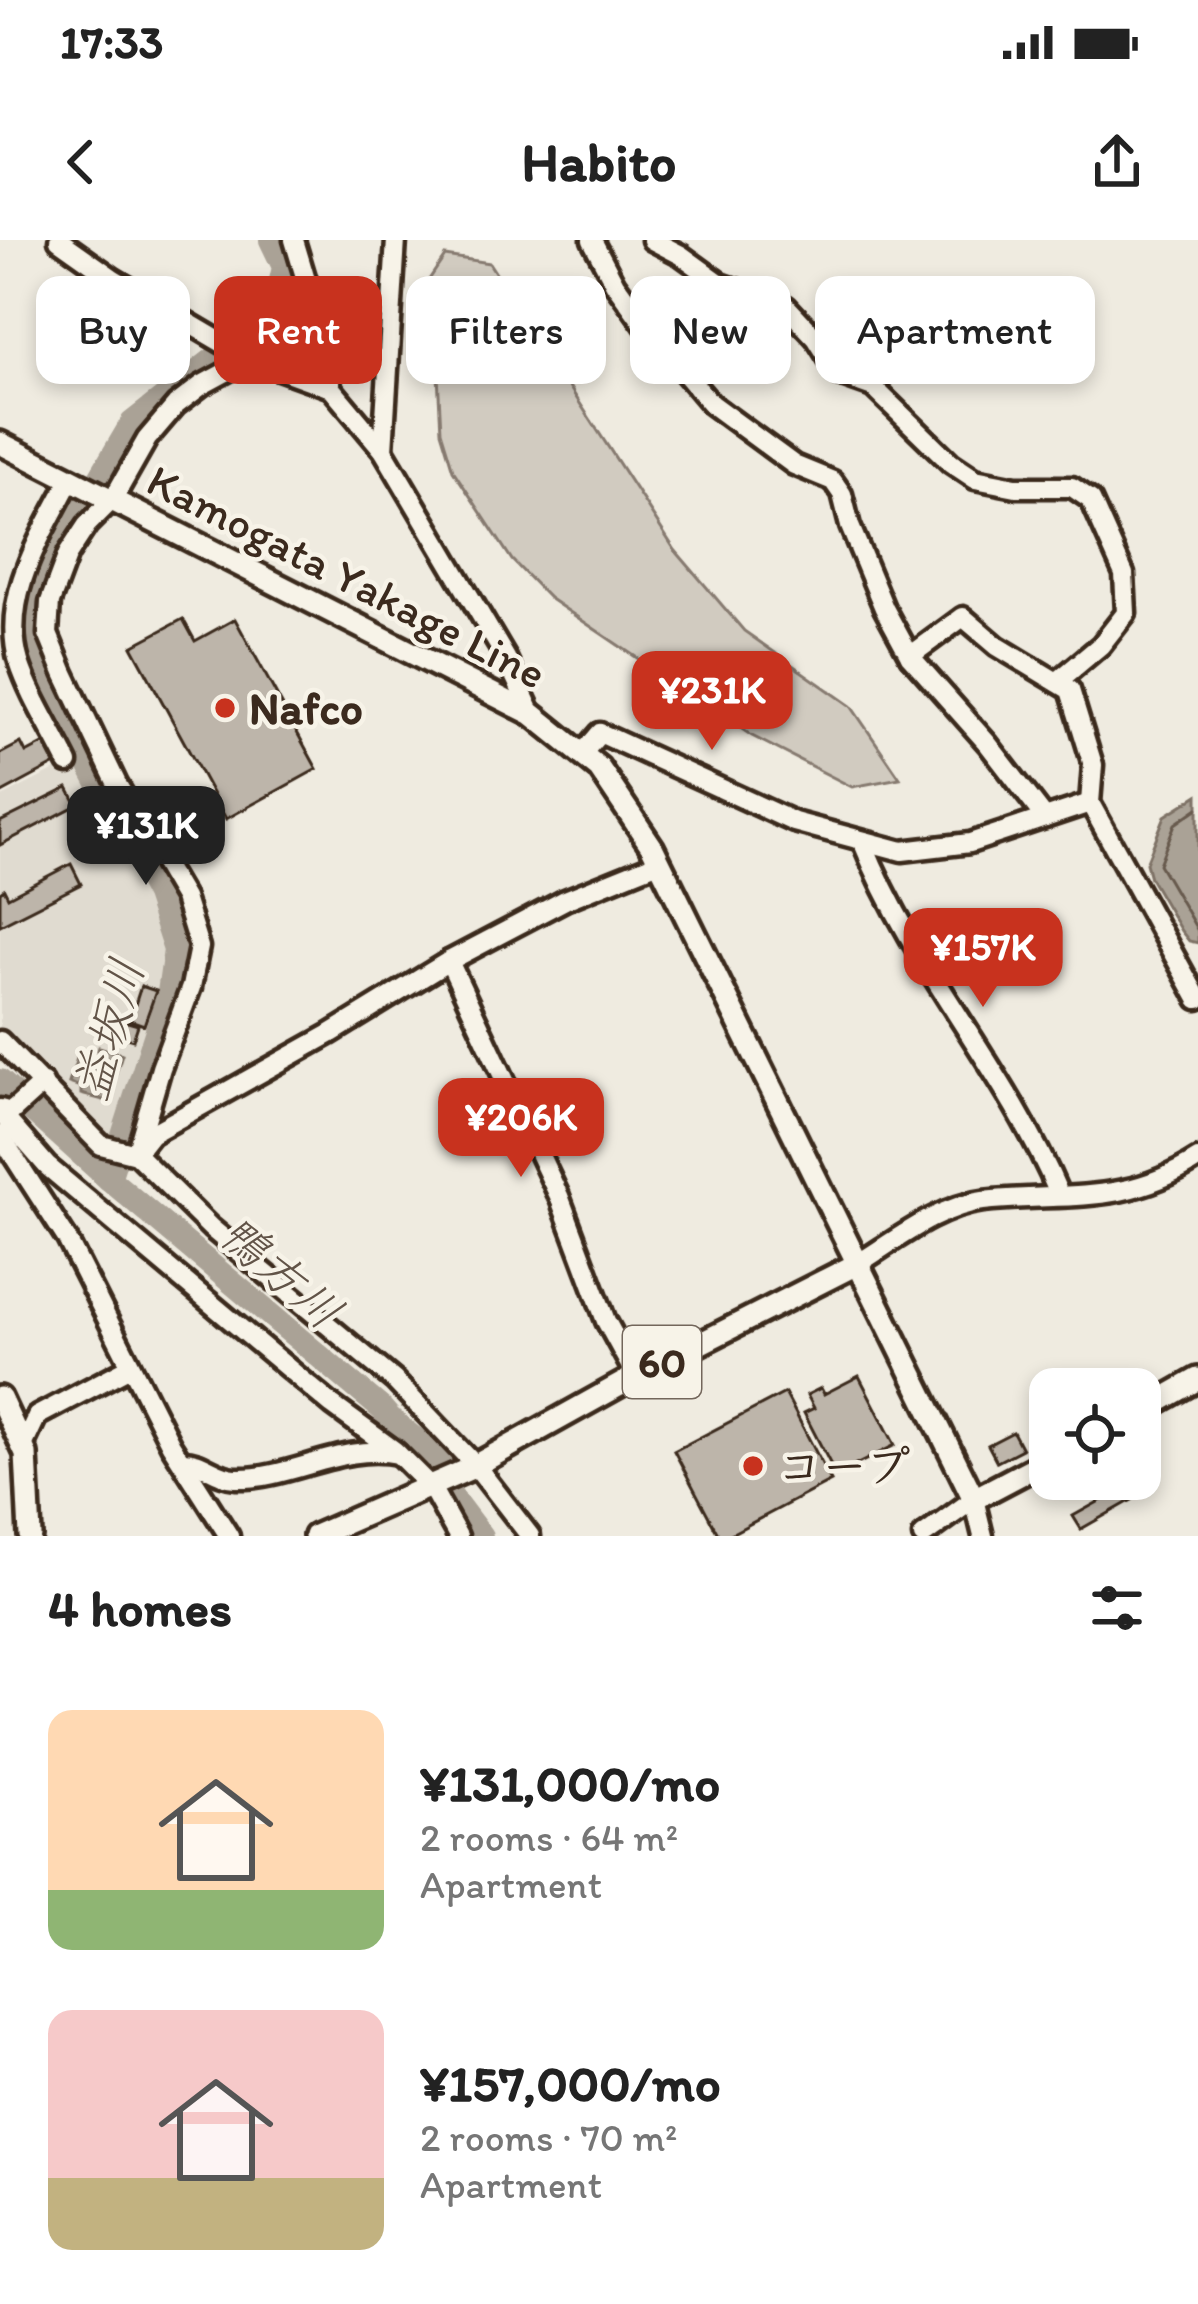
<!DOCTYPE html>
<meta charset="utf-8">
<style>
body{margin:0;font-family:Itim,"Klee One",sans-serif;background:#f2f2f2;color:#222;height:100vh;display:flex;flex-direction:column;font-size:45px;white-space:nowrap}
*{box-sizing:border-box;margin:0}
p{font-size:39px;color:#767676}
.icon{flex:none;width:66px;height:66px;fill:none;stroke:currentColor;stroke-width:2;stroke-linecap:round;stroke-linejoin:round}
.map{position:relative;height:1296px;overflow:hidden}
.side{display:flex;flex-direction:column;background:#fff;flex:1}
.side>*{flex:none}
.guide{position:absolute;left:36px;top:36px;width:1128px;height:108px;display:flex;gap:24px}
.fabs{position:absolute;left:1029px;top:1128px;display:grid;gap:24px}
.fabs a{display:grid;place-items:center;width:132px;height:132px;border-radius:24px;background:#fff;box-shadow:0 6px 18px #0003;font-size:60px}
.price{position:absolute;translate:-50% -102px;padding:0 27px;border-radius:24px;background:#c8321e;color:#fff;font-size:39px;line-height:78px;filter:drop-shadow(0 3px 6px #0008)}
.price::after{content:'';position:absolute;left:50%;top:72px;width:36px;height:27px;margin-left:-18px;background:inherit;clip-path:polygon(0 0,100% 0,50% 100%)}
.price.selected{background:#222;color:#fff}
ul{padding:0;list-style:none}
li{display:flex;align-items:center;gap:36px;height:300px;padding:0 48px}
li span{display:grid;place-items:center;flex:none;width:336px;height:240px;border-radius:24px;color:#555}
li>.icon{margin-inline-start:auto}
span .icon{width:144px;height:144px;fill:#fffc;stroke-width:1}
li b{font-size:51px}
h2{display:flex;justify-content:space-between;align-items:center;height:144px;padding:0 48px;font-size:51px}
.tag{padding:0 42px;border-radius:24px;background:#fff;box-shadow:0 6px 18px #0003;font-size:42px;line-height:108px}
.tag.selected{background:#c8321e;color:#fff}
.status{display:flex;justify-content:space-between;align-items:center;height:84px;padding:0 60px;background:#fff;direction:ltr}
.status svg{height:33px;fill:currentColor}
header{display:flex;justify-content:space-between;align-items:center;height:156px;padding:0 48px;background:#fff;font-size:54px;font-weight:700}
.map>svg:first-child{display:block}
.built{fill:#e0dbd0}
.green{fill:#d1cbc0;stroke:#867a6f;stroke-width:3}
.water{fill:#aaa296;stroke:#7e7266;stroke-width:3}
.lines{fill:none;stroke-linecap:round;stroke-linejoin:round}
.shore{stroke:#675a4e;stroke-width:3}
.river{stroke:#aaa296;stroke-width:24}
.building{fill:#bdb5aa;stroke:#3b2a1e;stroke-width:3}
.minor-casing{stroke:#3b2a1e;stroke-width:27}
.major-casing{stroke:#3b2a1e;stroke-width:30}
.minor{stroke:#f7f3e8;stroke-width:18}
.major{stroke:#f7f3e8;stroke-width:21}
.poi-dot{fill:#c8321e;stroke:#f7f3e8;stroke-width:4.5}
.labels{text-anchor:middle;stroke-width:9;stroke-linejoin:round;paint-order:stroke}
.shield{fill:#f7f3e8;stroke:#73665b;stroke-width:3}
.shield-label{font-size:42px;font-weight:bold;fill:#3b2a1e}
.street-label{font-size:45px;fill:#3b2a1e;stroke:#f7f3e8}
.poi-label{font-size:45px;font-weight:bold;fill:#3b2a1e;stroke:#f7f3e8;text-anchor:start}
.water-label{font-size:48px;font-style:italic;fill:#625448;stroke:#f7f3e8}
</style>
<div class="status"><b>17:33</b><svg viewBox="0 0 49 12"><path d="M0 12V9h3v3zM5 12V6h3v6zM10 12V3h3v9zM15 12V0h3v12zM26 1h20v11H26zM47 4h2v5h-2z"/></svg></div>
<header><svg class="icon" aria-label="back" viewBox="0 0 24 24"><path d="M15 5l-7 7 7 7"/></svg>Habito<svg class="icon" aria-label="share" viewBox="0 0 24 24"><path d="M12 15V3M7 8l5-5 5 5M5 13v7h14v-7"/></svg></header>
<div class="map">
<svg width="1198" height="1296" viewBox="0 0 1198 1296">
<rect width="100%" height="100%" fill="#efebe0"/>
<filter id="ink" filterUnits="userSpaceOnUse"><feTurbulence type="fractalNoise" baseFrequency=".00833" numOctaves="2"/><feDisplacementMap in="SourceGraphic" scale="24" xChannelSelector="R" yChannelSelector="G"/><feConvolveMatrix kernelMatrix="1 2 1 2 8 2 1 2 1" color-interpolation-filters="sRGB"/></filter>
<g filter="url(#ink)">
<polygon class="built" points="77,519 176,699 161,769 111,898 0,794 0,558"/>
<polygon class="green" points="445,16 489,23 675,310 744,391 851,466 900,538 852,547 752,496 549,358 512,320 453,230 441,191 437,116 416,59"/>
<g class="water">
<polygon points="1198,555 1198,703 1189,701 1181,691 1150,638 1146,623 1165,576"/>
<polygon points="99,807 122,814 107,861 81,854 81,847 69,843 78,815 95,820"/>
</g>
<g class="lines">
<polyline class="shore" points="1198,568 1175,584 1159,624 1198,691"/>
<g class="river">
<path d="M0 841 109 939 382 1169C402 1195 429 1203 449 1231L444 1247 481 1296"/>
<path d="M109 939 169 753 175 710 157 655 38 427C29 394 29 369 41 338L132 183 274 72 284 27 271 0"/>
</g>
</g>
<g class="building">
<polygon points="183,379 195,401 235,379 317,529 226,579 132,406"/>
<polygon points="21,503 26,513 45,503 56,524 0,554 0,514"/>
<polygon points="68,548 77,565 0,605 0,582"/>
<polygon points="71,624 81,644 0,685 0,652 4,649 8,657"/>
<polygon points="141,746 156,751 144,785 130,780"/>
<polygon points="104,775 138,785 133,800 99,790"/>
<polygon points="859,1136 895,1205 836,1235 804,1173 814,1168 807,1155 821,1148 824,1154"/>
<polygon points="785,1153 831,1241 727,1296 719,1296 674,1211"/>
<polygon points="1013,1192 1022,1209 997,1222 988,1205"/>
<polygon points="1125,1247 1132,1260 1081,1289 1073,1276"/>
</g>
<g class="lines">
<defs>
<g id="minor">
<polyline points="59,0 114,39 248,118 331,148 383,210 506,418 532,474"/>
<polyline points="294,0 323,97 331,148"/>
<polyline points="592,0 615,44 646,87 711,164 794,225 833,241 842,254 850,286 884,368 910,416 988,504 1045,578"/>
<polyline points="652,0 681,15 721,44 786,66 816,98 839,135 873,147 951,223 975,239 1016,247 1072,247 1091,260 1124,334 1126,373 1101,405 1057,442"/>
<path d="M248 118C275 100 306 84 302 46"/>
<polyline points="383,210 396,0"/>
<polyline points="910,416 963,377 997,406 1070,450 1093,525 1090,563 1198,759"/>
<polyline points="583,513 600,493 794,582 902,611 970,603 1090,563"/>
<path d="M68 523C52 490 30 456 19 422 0 356 42 295 71 238"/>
<path d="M863 603C914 730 1006 829 1059 954"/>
<polyline points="449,721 559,956 606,1081 636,1136"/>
<polyline points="0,801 101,905 136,914 211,988 394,1140 476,1226 530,1296"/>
<polyline points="0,869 11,872 43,843"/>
<polyline points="0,872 47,926 332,1165 395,1211 431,1247 458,1296"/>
<polyline points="0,895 67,999 171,1205 229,1296"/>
<polyline points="140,908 151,894 330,794 449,721 565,660 659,622"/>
<polyline points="136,914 161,828 191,747 199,707 184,658 117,544 64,433 48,394 50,362 68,314 87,285 113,259 147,199 176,165 202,145 250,119"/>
<path d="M859 1023C896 1000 939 966 983 961 1066 952 1123 967 1198 919"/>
<polyline points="23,1206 37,1176 130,1127"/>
<path d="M182 1221C202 1220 215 1237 236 1238 290 1240 343 1202 398 1214"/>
<polyline points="923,1296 974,1259 983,1296"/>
</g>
<g id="major">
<polyline points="0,203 532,474 599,528 652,607 974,1259 1050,1219"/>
<polyline points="0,1158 26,1214 30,1296"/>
<polyline points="1140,1172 1198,1139"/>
<polyline points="315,1296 469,1229 636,1136 859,1023"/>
</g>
</defs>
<use href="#minor" class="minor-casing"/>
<use href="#major" class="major-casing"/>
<use href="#minor" class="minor"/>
<use href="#major" class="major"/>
</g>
</g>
<g class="poi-dot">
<circle cx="225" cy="468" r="12"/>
<circle cx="753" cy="1226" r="12"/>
</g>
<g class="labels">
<rect class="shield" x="623" y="1086" width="78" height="72" rx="9"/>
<g class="shield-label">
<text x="662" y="1137">60</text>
</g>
<g class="street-label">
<text transform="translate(347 336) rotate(27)" y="16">Kamogata Yakage Line</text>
</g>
<g class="poi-label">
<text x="249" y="484">Nafco</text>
<text x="777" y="1242">コープ</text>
</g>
<g class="water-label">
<text transform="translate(108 789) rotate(-74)" y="17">益坂川</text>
<text transform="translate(281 1032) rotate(41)" y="17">鴨方川</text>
</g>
</g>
</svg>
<div class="fabs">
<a><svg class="icon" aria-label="locate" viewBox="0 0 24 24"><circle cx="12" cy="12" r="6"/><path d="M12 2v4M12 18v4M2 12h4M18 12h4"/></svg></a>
</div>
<b class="price" style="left:712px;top:513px">¥231K</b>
<b class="price selected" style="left:146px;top:648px">¥131K</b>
<b class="price" style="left:983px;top:770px">¥157K</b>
<b class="price" style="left:521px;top:940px">¥206K</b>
<div class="guide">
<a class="tag">Buy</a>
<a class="tag selected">Rent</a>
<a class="tag">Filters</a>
<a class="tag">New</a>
<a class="tag">Apartment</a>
</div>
</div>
<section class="side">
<h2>4 homes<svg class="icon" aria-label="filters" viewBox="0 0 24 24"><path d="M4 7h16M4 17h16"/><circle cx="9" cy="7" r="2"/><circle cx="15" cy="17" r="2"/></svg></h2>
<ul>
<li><span style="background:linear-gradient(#ffd9b3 75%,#8fb573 0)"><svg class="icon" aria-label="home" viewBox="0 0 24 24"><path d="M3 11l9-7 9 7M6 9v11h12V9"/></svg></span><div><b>¥131,000/mo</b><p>2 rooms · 64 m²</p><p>Apartment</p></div></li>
<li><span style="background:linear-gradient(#f6c9c9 70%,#c2b280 0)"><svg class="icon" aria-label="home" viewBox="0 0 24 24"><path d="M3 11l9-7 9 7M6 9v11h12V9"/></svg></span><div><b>¥157,000/mo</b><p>2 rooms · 70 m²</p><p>Apartment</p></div></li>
</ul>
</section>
